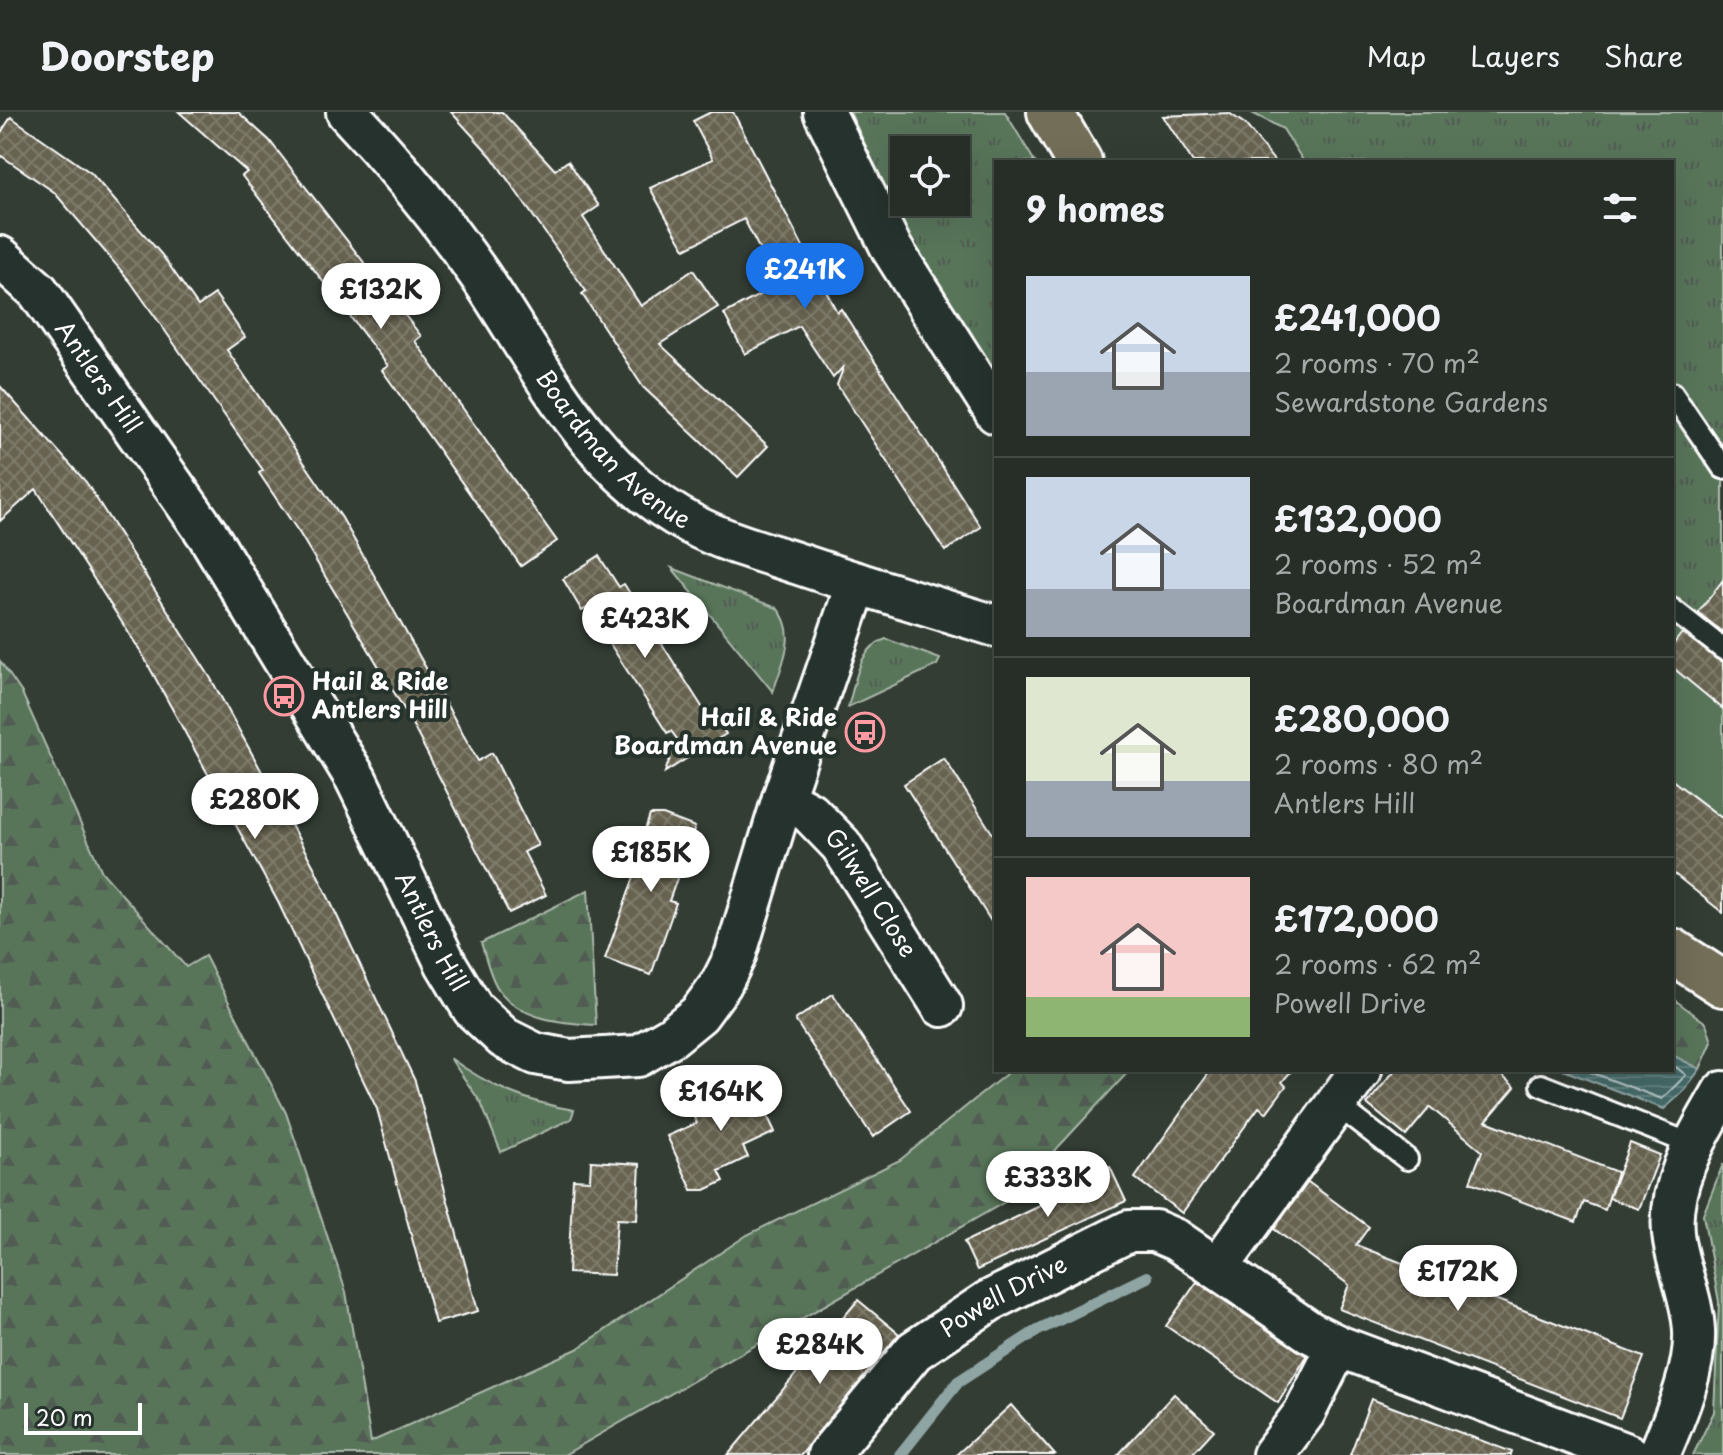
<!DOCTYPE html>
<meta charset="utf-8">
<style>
body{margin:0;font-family:"Playpen Sans",sans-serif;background:#2e362f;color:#f1f3f6;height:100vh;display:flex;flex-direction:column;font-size:30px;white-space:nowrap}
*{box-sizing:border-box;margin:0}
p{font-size:26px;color:#a4a8a7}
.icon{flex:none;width:44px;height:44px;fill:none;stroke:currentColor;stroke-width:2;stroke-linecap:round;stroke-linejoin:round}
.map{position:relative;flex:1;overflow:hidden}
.drawer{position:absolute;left:994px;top:48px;width:680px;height:912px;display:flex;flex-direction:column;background:#262e27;border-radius:0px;box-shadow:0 8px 32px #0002,0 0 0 2px #424a44}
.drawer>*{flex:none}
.tools{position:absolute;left:890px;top:24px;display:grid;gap:16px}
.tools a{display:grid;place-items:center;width:80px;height:80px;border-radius:0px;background:#262e27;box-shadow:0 8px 32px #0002,0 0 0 2px #424a44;font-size:40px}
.scale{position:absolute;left:24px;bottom:20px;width:118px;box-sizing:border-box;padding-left:8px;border:4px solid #fff;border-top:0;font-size:22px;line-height:28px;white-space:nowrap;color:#fff;-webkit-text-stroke:6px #26332d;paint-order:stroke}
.price{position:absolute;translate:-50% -68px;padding:0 18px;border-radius:28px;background:#fff;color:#222;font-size:26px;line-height:52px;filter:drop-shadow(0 2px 4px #0008)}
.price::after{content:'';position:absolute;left:50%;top:48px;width:24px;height:18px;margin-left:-12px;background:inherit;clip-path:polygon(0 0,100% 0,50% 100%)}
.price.selected{background:#1a73e8;color:#fff}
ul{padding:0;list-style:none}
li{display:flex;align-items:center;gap:24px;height:200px;padding:0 32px}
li+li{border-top:2px solid #424a44}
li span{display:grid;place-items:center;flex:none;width:224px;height:160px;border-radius:0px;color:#555}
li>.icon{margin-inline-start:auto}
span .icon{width:96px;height:96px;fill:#fffc;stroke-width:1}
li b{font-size:34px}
h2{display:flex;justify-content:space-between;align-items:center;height:96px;padding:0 32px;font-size:34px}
header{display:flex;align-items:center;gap:48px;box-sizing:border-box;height:112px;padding:0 40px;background:#262e27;border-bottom:2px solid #424a44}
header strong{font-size:38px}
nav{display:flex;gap:44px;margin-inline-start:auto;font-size:28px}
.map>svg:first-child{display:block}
.grass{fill:url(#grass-tufts);stroke:#acbaac;stroke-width:2;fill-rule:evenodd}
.forest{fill:url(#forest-firs);stroke:#acbaac;stroke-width:2}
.garden{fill:#59745a;stroke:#acbaac;stroke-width:2}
.water{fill:url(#water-rules);stroke:#8fa5a4;stroke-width:2}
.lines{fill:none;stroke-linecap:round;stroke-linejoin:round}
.shore{stroke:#b4c3c3;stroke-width:2}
.stream{stroke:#8fa5a4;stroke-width:12}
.building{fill:url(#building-cross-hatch);stroke:#fff;stroke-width:2}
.service-casing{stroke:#fff;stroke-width:26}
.minor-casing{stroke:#fff;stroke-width:46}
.primary-casing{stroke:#fff;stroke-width:50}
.service{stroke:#26332d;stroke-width:20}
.minor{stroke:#26332d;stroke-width:40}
.primary{stroke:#726e59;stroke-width:44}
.labels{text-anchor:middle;stroke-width:8;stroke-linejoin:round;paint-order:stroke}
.street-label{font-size:24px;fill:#fff;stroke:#26332d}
.poi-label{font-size:24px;font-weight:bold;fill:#fff;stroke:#26332d;text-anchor:start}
</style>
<header>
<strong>Doorstep</strong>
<nav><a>Map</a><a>Layers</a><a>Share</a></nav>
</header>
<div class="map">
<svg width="1723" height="1343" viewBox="0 0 1723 1343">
<defs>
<pattern id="grass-tufts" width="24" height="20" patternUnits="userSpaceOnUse" patternTransform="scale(2)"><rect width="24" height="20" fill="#59745a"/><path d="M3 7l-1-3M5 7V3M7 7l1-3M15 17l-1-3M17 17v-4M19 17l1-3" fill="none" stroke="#515c52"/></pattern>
<pattern id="forest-firs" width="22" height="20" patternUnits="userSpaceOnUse" patternTransform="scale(2)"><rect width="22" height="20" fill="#59745a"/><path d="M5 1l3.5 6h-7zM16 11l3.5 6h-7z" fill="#515c52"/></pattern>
<pattern id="water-rules" width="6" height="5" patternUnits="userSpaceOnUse" patternTransform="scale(2)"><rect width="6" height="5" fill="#446968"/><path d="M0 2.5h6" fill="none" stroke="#60807f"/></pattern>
<pattern id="building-cross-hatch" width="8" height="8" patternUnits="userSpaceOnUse" patternTransform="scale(2)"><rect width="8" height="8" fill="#686451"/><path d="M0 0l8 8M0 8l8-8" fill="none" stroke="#7f7b6b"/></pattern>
</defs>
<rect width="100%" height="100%" fill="#333d34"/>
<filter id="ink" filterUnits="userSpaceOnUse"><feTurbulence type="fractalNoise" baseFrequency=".0125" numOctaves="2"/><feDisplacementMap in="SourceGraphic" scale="16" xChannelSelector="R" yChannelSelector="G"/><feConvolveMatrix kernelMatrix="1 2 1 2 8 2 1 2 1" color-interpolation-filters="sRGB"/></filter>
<g filter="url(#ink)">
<g class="grass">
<path d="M850 0H1005L1035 50H996V277L903 115ZM904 38H956V90H904Z"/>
<polygon points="1250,0 1723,0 1723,549 1672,510 1672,50 1304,50 1283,17"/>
<path d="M672 456 777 496C799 522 782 551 773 580Z"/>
<path d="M886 527 940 547 937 553 848 595C856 569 858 536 886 527Z"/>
<path d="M450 946C489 974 525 990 574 998L571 1007 501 1040 481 991Z"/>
<polygon points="1723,1052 1723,1343 1693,1343 1714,1300 1719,1190 1703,1103"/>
</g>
<g class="forest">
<polygon points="0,549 22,581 102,760 186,855 205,844 286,1001 346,1180 371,1330 577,1237 747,1123 900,1048 1011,958 1130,958 1010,1087 564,1343 0,1343"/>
<path d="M588 778 596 913C562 911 521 908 499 878 490 866 486 845 481 831Z"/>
<polygon points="1672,886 1706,911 1712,930 1700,957 1672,943"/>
</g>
<polygon class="garden" points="1672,510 1723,549 1723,707 1672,668"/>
<polygon class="water" points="1672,943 1700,957 1682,981 1664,997 1563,958 1672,958"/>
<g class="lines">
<polyline class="shore" points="1585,958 1662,987 1686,963 1672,952"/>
<polyline class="stream" points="900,1343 958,1270 1038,1218 1147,1165"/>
</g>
<g class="building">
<polygon points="179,0 238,0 269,28 421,224 415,229 557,429 521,454 382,258 388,254 242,64 247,60"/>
<polygon points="451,0 502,0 555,58 568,49 599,94 583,105 641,194 693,158 718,195 660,232 768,334 738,365 643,275 582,182 586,179 491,44"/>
<polygon points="711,0 733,0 837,200 841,197 981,415 945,439 837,273 844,254 833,266 799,214 745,242 724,202 778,173 744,107 685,137 666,105 650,76 713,47 693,9"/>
<polygon points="1229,1 1245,12 1275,50 1193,50 1163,4"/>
<polygon points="11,5 91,61 162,143 198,194 215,182 245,225 227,238 342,406 478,649 492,641 538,733 524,740 546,783 509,801 407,602 300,422 259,361 263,358 130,169 54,80 0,43 0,22"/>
<polygon points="0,274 86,370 210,565 314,755 415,969 478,1199 435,1211 377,997 278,790 141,540 36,377 0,409"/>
<polygon points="599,444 619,475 624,472 704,598 709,595 726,622 665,660 677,627 671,619 667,621 587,496 582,499 563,467"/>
<polygon points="1723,468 1723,520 1698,501"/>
<polygon points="1682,521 1723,550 1723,597 1672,555 1672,534"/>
<polygon points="944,646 996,727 996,817 904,672"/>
<polygon points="1672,668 1723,707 1723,801 1672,760"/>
<polygon points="650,703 663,703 695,715 669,789 676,791 651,863 605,847 634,765 630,763"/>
<polygon points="833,882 911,999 873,1025 795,908"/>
<polygon points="1211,958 1292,958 1282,970 1286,974 1266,1001 1259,995 1182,1101 1135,1066"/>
<polygon points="1395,958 1495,958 1515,975 1486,1009 1617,1060 1605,1098 1584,1090 1576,1110 1470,1070 1482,1039 1430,995 1406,1024 1367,992"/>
<polygon points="747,960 775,1020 743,1035 748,1045 719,1059 724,1069 705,1078 692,1078 667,1024 697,1011 691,999 720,985 715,975"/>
<polygon points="1630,1031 1660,1043 1639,1097 1609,1086"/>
<polygon points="591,1049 640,1052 637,1108 617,1107 613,1163 568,1161 573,1067 590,1068"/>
<polygon points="1110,1055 1126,1089 977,1158 964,1130 1063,1083 1060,1077"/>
<polygon points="1308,1070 1369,1115 1356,1133 1644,1245 1620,1306 1339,1197 1349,1173 1274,1117"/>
<polygon points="1197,1170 1307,1244 1278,1291 1166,1214"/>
<polygon points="858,1188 899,1222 806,1337 801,1343 728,1343"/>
<polygon points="1174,1282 1214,1318 1191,1343 1118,1343"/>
<polygon points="1371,1287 1512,1340 1511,1343 1350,1343"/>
<polygon points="1011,1293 1055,1343 956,1343"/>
</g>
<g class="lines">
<defs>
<g id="service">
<polyline points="1672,281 1723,356"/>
<polyline points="1672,497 1723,537"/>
<polyline points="1541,973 1691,1032"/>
<polyline points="1336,992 1407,1047"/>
</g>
<g id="minor">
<path id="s1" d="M347 0C395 51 441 107 481 165 542 256 590 359 691 412 725 430 763 440 799 452 864 474 930 494 996 514"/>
<polyline points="824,0 892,137 996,301"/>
<path id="s2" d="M0 145 38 179 208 423 356 667 446 852 473 897 504 926 536 942 569 948 638 944 672 924 699 902 721 872 735 844 783 686 857 471"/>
<path id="s3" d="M783 686 809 700 841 733 942 894"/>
<polyline points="1219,1154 1361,958"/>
<path id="s4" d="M828 1343 914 1239 989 1189 1129 1119H1155L1176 1128 1310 1220 1338 1234 1629 1343"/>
<polyline points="1273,1343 1305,1300 1338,1234"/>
<path d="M1659 1343C1674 1307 1696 1259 1694 1219 1693 1189 1679 1159 1674 1129 1665 1076 1697 1024 1723 980"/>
</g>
<g id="primary">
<polyline points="1050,0 1079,50"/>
<polyline points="1672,839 1723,872"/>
</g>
</defs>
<use href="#service" class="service-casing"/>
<use href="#minor" class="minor-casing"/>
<use href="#primary" class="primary-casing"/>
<use href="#service" class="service"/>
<use href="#minor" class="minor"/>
<use href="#primary" class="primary"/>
</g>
</g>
<defs>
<symbol id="bus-ring" viewBox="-11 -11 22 22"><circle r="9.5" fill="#26332d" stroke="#ff9aa2" stroke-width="1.5"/><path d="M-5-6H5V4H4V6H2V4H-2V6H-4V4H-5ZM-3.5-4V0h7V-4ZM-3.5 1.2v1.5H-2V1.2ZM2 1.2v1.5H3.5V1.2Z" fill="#ff9aa2"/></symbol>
</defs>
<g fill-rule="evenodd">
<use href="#bus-ring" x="262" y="562" width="44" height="44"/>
<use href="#bus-ring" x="843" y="598" width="44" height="44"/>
</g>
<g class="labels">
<g class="street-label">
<text dy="8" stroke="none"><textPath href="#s2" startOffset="156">Antlers Hill</textPath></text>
<text dy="8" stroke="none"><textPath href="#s1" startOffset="432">Boardman Avenue</textPath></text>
<text dy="8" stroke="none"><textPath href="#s3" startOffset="132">Gilwell Close</textPath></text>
<text dy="8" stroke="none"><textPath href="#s2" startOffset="804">Antlers Hill</textPath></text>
<text dy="8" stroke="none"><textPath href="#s4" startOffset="240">Powell Drive</textPath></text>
</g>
<g class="poi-label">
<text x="312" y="578">Hail &amp; Ride<tspan x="312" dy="28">Antlers Hill</tspan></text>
<text x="837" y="614" text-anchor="end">Hail &amp; Ride<tspan x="837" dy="28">Boardman Avenue</tspan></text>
</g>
</g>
</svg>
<div class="tools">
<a><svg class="icon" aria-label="locate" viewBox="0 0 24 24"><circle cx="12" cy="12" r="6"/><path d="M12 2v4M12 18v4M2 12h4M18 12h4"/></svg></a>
</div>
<div class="scale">20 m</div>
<b class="price selected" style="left:805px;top:199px">£241K</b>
<b class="price" style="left:381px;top:219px">£132K</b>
<b class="price" style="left:645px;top:548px">£423K</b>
<b class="price" style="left:255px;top:729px">£280K</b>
<b class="price" style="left:651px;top:782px">£185K</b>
<b class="price" style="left:721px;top:1021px">£164K</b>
<b class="price" style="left:1048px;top:1107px">£333K</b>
<b class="price" style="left:1458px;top:1201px">£172K</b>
<b class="price" style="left:820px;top:1274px">£284K</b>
<section class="drawer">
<h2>9 homes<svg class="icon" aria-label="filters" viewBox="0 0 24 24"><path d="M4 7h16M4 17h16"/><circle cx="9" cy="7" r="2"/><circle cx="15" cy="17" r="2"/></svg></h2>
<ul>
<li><span style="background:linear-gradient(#c9d6e8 60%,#9aa5b1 0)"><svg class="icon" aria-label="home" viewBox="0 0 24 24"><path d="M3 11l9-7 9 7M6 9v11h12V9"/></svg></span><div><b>£241,000</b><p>2 rooms · 70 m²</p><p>Sewardstone Gardens</p></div></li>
<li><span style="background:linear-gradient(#c9d6e8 70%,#9aa5b1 0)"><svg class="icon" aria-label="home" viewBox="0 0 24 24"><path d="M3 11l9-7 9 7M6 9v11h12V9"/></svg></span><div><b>£132,000</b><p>2 rooms · 52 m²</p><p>Boardman Avenue</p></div></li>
<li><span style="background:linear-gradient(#dfe7d0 65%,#9aa5b1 0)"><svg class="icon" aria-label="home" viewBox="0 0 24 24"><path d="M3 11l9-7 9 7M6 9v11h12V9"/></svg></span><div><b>£280,000</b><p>2 rooms · 80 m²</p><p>Antlers Hill</p></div></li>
<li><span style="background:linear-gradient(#f6c9c9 75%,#8fb573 0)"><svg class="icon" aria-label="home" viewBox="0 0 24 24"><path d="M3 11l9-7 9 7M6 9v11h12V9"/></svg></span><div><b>£172,000</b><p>2 rooms · 62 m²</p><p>Powell Drive</p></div></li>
</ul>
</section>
</div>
